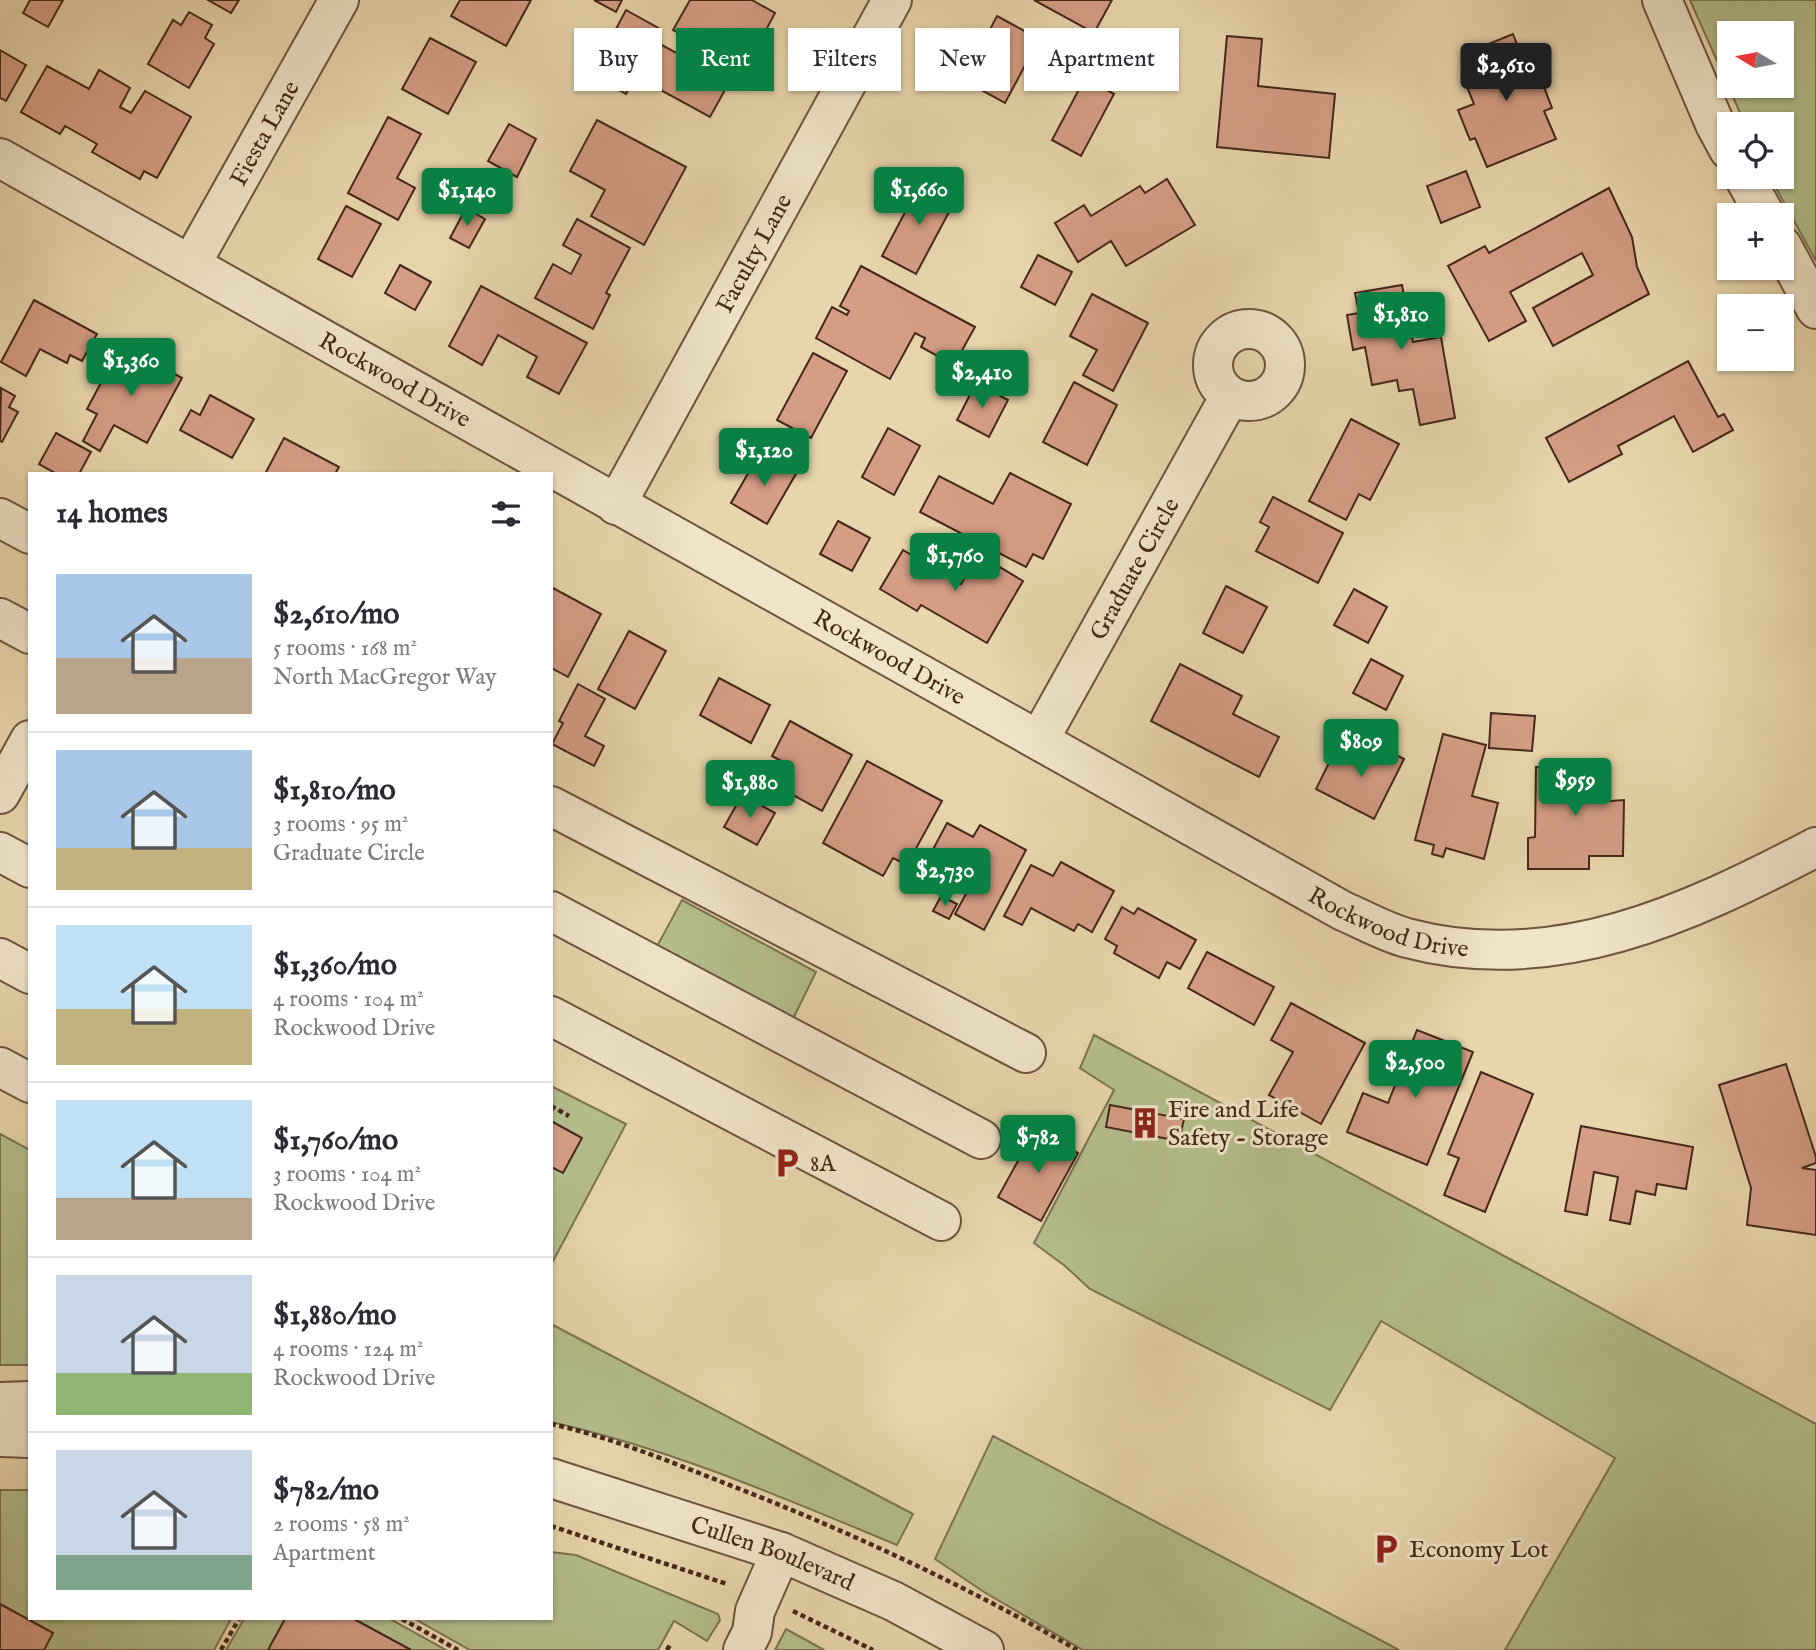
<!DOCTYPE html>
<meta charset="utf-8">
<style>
body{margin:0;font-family:"IM FELL English",serif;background:#f7f7f7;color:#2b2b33;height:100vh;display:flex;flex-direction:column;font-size:26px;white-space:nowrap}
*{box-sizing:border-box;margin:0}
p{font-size:23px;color:#7c7c81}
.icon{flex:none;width:38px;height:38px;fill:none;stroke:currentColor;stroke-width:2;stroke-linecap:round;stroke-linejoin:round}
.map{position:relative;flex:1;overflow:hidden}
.details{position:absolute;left:28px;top:472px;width:525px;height:1148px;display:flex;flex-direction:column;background:#fff;border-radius:0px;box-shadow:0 2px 5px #0004}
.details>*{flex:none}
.hud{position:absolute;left:574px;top:28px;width:665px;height:63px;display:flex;gap:14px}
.needle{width:46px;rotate:280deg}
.buttons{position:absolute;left:1717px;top:21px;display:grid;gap:14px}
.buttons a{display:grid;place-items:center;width:77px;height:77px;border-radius:0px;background:#fff;box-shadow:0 2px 5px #0004;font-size:35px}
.price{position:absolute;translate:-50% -60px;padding:0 16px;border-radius:7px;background:#0b8043;color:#fff;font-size:23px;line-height:46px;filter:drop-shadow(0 2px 4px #0008)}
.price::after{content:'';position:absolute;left:50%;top:42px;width:21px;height:16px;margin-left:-10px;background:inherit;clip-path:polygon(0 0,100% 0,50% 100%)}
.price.on{background:#222;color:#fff}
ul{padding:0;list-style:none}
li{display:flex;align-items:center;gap:21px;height:175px;padding:0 28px}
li+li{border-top:2px solid #e1e1e2}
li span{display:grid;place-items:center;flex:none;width:196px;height:140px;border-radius:0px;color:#555}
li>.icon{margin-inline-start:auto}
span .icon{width:84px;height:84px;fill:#fffc;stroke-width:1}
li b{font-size:30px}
h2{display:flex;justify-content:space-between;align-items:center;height:84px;padding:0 28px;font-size:30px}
.tag{padding:0 24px;border-radius:0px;background:#fff;box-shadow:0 2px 5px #0004;font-size:24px;line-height:63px}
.tag.on{background:#0b8043;color:#fff}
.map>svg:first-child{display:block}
.green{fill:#b3be8b;stroke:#7c7352;stroke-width:2;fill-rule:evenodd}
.building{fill:#d49d84;stroke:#452819;stroke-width:2}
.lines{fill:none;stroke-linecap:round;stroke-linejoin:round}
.minor-casing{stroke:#6e533e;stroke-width:42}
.path{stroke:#452819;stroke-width:4.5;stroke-dasharray:5 3.5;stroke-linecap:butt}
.minor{stroke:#f0e4c8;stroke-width:38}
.labels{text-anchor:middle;stroke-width:6;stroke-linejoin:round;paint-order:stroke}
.street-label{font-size:24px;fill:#452819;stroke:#f0e4c8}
.poi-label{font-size:24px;fill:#452819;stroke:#f0e4c8;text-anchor:start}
</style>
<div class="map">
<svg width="1816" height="1650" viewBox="0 0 1816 1650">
<rect width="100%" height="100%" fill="#e8d5ab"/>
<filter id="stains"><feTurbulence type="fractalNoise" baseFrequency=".00286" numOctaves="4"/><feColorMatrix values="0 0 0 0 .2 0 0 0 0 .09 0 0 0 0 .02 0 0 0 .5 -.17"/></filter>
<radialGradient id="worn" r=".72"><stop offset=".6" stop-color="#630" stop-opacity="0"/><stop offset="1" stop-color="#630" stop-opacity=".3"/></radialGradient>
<g class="green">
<path d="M1690 0H1816V261L1770 177H1782V124H1745ZM1782 33V86H1729V33Z"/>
<polygon points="682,900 816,972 790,1025 655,950"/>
<polygon points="1094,1035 1816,1424 1816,1650 1505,1650 1615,1458 1381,1321 1330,1410 1090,1289 1065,1266 1034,1243 1114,1090 1080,1068"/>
<polygon points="551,1086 626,1124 551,1265"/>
<polygon points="0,1134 30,1150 30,1365 0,1365"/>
<path d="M551 1324 913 1514 897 1545C784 1498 671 1449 551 1422Z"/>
<polygon points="993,1436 1399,1650 1083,1650 984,1592 935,1559"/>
<polygon points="0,1490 30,1490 30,1619 231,1619 214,1650 44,1650 53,1633 0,1604"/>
<polygon points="551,1552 576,1555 718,1614 720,1620 707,1641 674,1621 658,1650 470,1650 415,1619 551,1619"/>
<polygon points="244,1619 285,1619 268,1650 226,1650"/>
<polygon points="354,1619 390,1619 446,1650 411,1650"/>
<polygon points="786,1629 824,1650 775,1650"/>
</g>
<g class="building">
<polygon points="30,0 63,0 48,27 23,13"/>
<polygon points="208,0 239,0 231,13"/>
<polygon points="460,0 531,0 506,46 451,16"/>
<polygon points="594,0 622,0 616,12"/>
<polygon points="690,0 752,0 775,13 738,83 731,79 710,117 635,76 626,94 592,74 626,10 660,29 654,41 684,57 693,40 673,30"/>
<polygon points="1034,0 1112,0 1094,33"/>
<polygon points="189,12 212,25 205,38 214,44 189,88 148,64 173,20 181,25"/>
<polygon points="997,16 1039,39 1005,103 963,80"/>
<polygon points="1513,34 1520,52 1529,48 1552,108 1544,111 1556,139 1487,167 1475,138 1470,140 1458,110 1474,104 1462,75 1482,67 1476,49"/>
<polygon points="1227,36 1262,39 1258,86 1335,94 1329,158 1217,147"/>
<polygon points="430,38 476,62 448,114 402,89"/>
<polygon points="0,50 26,65 6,101 0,98"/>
<polygon points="47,66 89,89 99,70 130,88 120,107 131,113 145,91 191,117 157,178 144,171 140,179 92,152 97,144 65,126 60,134 21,112"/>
<polygon points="1085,78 1114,94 1081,156 1052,140"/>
<polygon points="388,117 421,134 397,178 415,188 398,220 348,193"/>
<polygon points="597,120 686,167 644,245 591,216 605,190 570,171"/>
<polygon points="509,124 536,139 517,177 488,161"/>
<polygon points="1466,171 1480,207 1441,223 1427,186"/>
<polygon points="1167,179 1195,225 1126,266 1111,241 1078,262 1055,223 1084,205 1091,216 1140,186 1145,193"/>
<polygon points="922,180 956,199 916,274 882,256"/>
<polygon points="1609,188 1632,237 1637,267 1649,294 1553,346 1533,308 1593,275 1582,253 1510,292 1526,321 1489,341 1448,266 1485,246 1489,253"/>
<polygon points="346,206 381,224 352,277 318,259"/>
<polygon points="466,208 485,219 469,248 450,238"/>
<polygon points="577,219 630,248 606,293 610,295 593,329 535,298 553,264 571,274 581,255 563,245"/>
<polygon points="1038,255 1072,272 1055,305 1021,287"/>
<polygon points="400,265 431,282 415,310 385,293"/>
<polygon points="861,266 975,327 954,365 921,347 925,338 915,333 890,379 816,338 832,307 847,315 849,311 840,306"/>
<polygon points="1402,285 1413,342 1441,337 1455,418 1420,425 1413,389 1399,391 1397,380 1372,385 1365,347 1353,350 1347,315 1359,313 1355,293"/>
<polygon points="481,286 587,343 559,394 527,377 537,357 498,335 482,365 449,346"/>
<polygon points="1092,294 1148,323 1113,391 1083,375 1097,350 1070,336"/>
<polygon points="34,300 97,334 82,361 70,355 67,363 40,349 26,376 1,362"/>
<polygon points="121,345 182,378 147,443 114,425 100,451 83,441 97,414 87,409"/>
<polygon points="813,353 847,371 811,438 777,420"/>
<polygon points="1688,361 1718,417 1724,414 1733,430 1693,452 1674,416 1618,446 1622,454 1569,482 1546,438"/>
<polygon points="1074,382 1117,405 1087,465 1043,442"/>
<polygon points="976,383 1008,400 989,437 957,420"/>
<polygon points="1,388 15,396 9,407 18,412 2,442 0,441"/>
<polygon points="210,395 254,419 232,458 180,430 191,410 200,415"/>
<polygon points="1351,419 1399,444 1370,500 1359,494 1346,520 1309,501"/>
<polygon points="888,428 920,446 894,495 862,477"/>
<polygon points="56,433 91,452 79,474 57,474 39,464"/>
<polygon points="284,438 339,467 335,474 265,474"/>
<polygon points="761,451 797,472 767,524 731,503"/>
<polygon points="1010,473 1071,504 1043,559 1033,554 1026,567 920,512 939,476 993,504"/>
<polygon points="1273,497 1343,533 1318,583 1256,551 1269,527 1260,522"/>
<polygon points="838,521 870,538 852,571 820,554"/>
<polygon points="903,550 961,584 978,554 1023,581 987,643 921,605 917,611 880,589"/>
<polygon points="1226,586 1267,607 1243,653 1203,633"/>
<polygon points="551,587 601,614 568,677 551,668"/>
<polygon points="1354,589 1387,607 1368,643 1334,625"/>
<polygon points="629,631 666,651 635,709 598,689"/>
<polygon points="1371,659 1403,676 1386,710 1353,693"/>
<polygon points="1180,664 1242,696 1233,714 1279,737 1259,777 1151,721"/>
<polygon points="719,678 770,705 751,743 700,715"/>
<polygon points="578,684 605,699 585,736 604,746 594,766 552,744 563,723 559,721"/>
<polygon points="1491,713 1535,716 1532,751 1489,748"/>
<polygon points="790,721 852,755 822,811 773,784 785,763 772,756"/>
<polygon points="1443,734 1486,745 1472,796 1498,803 1484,859 1446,848 1443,857 1432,854 1434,845 1415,840"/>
<polygon points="1375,744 1404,759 1374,819 1316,789 1336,749 1365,764"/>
<polygon points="867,761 942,801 907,865 893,858 883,876 823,843"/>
<polygon points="1536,767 1610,767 1610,801 1624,800 1623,856 1589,856 1589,869 1528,869 1528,838 1535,837"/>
<polygon points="742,795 775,813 757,845 724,827"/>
<polygon points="947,823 973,837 980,825 1026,850 984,930 955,914 974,879 930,855"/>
<polygon points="1061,862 1114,891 1092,932 1078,924 1074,931 1031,908 1022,925 1004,916 1031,865 1053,876"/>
<polygon points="941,896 957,904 949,919 933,911"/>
<polygon points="1122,907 1134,914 1138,908 1196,940 1180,969 1167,962 1159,978 1114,953 1117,946 1105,939"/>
<polygon points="1207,952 1274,987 1254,1025 1188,988"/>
<polygon points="1291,1003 1365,1043 1321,1124 1269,1095 1293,1052 1271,1040"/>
<polygon points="1417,1030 1473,1052 1427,1165 1347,1132 1363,1093 1388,1103"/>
<polygon points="1786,1064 1816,1157 1816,1163 1802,1168 1816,1170 1816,1235 1747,1225 1751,1188 1719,1085"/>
<polygon points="1481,1072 1533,1094 1485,1212 1444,1195 1459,1158 1448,1154"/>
<polygon points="1110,1105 1184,1119 1179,1141 1106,1127"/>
<polygon points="551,1121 582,1138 563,1173 551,1167"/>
<polygon points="1581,1126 1693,1147 1686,1189 1657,1184 1655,1195 1636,1191 1630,1224 1610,1220 1618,1177 1594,1172 1587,1215 1565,1211"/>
<polygon points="1035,1130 1078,1153 1041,1221 998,1197"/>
<polygon points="0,1604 53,1633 44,1650 0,1650"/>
<polygon points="285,1619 354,1619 411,1650 268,1650"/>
</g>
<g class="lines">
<defs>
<g id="minor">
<polyline points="1662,0 1715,124 1729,150"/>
<path id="s1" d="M0 158 1343 911C1364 920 1385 932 1407 938 1554 977 1688 914 1816 847"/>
<polyline points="1744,177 1765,215"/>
<polyline points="1782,246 1816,309"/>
<path id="s2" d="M191 264 339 0"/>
<circle cx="1249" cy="365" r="36"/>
<path id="s3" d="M616 505 892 0"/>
<polyline points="0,518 30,534"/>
<polyline points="0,618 30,634"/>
<path id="s4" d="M1039 740 1230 396"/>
<polyline points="0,794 30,740"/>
<polyline points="551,806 1026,1053"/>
<polyline points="0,852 30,868"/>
<polyline points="551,911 981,1139"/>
<polyline points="0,958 30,974"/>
<polyline points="551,1016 941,1221"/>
<polyline points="0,1067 30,1083"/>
<polyline points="0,1402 30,1401"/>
<polyline points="0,1437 30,1438"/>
<path id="s5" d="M551 1478 781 1552 893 1601 984 1650"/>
<polyline points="743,1650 752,1632 755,1611 781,1552"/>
</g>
</defs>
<use href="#minor" class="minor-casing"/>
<g class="path">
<polyline points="551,1106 569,1116"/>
<path d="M551 1424C608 1436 673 1463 727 1484 848 1531 965 1585 1077 1650"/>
<polyline points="551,1526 727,1584"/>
<polyline points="793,1611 873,1650"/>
<polyline points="402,1619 458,1650"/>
<polyline points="221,1650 239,1619"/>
<polyline points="667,1650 670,1645"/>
</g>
<use href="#minor" class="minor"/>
</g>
<defs>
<symbol id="building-bare" viewBox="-9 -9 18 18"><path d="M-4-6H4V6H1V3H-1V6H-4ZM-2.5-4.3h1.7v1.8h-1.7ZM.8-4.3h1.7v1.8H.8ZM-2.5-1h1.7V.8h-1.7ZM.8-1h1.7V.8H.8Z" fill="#8f2418" stroke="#f0e4c8" stroke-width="2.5" paint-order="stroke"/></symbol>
<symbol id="parking-bare" viewBox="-9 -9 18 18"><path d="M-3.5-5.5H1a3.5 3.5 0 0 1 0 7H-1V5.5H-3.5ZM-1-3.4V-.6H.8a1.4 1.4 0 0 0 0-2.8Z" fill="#8f2418" stroke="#f0e4c8" stroke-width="2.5" paint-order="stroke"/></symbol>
</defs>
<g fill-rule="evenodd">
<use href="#building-bare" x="1123" y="1101" width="44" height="44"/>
<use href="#parking-bare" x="765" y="1141" width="44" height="44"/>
<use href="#parking-bare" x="1364" y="1527" width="44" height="44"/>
</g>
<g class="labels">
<g class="street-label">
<text dy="8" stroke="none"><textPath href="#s2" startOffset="150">Fiesta Lane</textPath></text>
<text dy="8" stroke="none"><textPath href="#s3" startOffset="287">Faculty Lane</textPath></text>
<text dy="8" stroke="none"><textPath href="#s1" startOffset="453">Rockwood Drive</textPath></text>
<text dy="8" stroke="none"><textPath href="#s4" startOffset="196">Graduate Circle</textPath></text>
<text dy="8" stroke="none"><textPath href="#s1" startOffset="1020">Rockwood Drive</textPath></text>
<text dy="8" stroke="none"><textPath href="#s1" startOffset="1587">Rockwood Drive</textPath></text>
<text dy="8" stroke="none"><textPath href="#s5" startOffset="234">Cullen Boulevard</textPath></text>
</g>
<g class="poi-label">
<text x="1168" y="1117">Fire and Life<tspan x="1168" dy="28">Safety - Storage</tspan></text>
<text x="810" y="1171">8A</text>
<text x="1409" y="1557">Economy Lot</text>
</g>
</g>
<rect width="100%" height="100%" filter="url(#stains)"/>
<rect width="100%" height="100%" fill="url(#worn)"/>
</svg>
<div class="buttons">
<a><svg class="needle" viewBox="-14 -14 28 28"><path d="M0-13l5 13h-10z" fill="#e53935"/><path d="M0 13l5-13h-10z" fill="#7c7c81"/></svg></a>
<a><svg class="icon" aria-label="locate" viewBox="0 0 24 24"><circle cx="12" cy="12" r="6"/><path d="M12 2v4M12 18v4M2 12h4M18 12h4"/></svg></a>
<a>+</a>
<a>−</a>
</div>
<b class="price on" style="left:1506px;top:103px">$2,610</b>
<b class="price" style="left:919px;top:227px">$1,660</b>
<b class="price" style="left:467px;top:228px">$1,140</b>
<b class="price" style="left:1401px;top:352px">$1,810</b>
<b class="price" style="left:131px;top:398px">$1,360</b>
<b class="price" style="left:982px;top:410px">$2,410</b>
<b class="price" style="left:764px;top:488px">$1,120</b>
<b class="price" style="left:955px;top:593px">$1,760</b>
<b class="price" style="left:1361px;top:779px">$809</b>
<b class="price" style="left:1575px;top:818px">$959</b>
<b class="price" style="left:750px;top:820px">$1,880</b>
<b class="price" style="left:945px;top:908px">$2,730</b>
<b class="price" style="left:1415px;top:1100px">$2,500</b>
<b class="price" style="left:1038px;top:1175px">$782</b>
<div class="hud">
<a class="tag">Buy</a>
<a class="tag on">Rent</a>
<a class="tag">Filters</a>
<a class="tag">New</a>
<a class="tag">Apartment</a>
</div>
<section class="details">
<h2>14 homes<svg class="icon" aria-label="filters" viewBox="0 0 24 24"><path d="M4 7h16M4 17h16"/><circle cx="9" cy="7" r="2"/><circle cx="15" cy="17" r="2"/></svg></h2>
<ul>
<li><span style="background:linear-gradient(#a9c7e8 60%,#b9a48a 0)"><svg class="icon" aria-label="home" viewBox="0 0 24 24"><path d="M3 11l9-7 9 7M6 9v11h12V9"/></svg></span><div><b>$2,610/mo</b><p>5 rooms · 168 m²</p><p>North MacGregor Way</p></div></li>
<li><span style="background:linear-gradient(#a9c7e8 70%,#c2b280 0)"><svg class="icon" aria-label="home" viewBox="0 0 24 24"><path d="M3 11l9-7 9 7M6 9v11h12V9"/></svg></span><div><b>$1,810/mo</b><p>3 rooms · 95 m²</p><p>Graduate Circle</p></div></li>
<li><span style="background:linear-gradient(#bfe0f5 60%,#c2b280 0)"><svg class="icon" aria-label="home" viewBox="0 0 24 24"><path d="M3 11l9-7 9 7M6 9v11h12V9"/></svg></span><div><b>$1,360/mo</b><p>4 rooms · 104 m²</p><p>Rockwood Drive</p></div></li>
<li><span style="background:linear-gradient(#bfe0f5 70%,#b9a48a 0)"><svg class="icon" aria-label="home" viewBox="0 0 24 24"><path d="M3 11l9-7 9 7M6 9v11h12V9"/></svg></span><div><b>$1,760/mo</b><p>3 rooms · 104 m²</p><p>Rockwood Drive</p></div></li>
<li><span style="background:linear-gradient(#c9d6e8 70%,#8fb573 0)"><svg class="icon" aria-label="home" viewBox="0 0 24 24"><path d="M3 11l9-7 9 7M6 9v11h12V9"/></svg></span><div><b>$1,880/mo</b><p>4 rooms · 124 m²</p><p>Rockwood Drive</p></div></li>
<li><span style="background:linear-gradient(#c9d6e8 75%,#7fa58c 0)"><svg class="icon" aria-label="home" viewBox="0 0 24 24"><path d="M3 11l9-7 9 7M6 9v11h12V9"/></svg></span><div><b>$782/mo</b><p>2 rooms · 58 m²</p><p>Apartment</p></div></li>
</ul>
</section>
</div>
